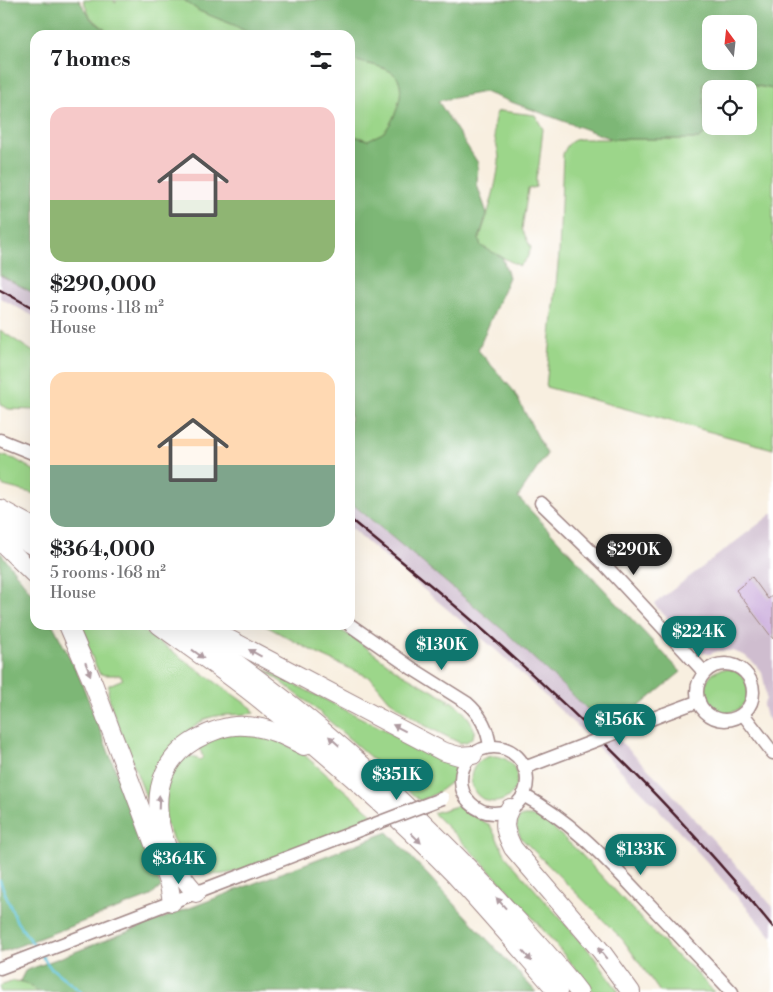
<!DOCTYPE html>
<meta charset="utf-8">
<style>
body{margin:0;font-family:"Libre Bodoni",serif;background:#f2f2f2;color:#202124;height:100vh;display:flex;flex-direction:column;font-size:19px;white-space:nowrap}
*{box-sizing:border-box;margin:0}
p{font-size:16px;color:#757577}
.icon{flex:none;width:28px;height:28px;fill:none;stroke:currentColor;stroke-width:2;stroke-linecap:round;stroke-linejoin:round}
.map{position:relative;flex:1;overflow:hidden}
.side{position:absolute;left:30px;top:30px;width:325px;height:600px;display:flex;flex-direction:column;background:#fff;border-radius:15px;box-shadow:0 5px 20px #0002}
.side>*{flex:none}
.needle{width:32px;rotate:345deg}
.tools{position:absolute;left:702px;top:15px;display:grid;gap:10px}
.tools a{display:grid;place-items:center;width:55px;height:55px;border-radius:10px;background:#fff;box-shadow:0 5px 20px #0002;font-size:25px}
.price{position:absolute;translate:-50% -42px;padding:0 11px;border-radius:18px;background:#0f766e;color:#fff;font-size:16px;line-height:32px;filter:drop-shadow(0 1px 2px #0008)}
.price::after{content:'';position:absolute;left:50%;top:30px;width:15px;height:11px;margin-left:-8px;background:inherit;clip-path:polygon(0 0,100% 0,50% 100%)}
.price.selected{background:#222;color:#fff}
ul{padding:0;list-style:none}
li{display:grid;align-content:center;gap:10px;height:265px;padding:0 20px}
li span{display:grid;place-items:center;height:155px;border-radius:15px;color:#555}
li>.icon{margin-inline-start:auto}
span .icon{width:90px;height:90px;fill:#fffc;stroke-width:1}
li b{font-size:21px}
h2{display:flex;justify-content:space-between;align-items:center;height:60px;padding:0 20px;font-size:21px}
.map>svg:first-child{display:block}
.industrial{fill:#cfbdcf}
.green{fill:#9cd68a;stroke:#737a5a;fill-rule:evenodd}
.forest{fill:#7db776;stroke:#646b50;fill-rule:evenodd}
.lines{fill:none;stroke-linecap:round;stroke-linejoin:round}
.stream{stroke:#63c7e1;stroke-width:2.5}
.building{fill:#caabdc}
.minor-casing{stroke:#a18786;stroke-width:15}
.highway-casing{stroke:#a18786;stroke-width:20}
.minor{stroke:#fff;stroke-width:12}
.highway{stroke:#fff;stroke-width:18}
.rail{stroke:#4a1f2b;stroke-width:2.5}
.minor-bridge-casing{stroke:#a18786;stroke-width:15;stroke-linecap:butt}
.minor-bridge{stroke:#fff;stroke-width:12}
.oneway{fill:#ae9aa0}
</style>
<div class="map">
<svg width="773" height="992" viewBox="0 0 773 992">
<rect width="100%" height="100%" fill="#fff"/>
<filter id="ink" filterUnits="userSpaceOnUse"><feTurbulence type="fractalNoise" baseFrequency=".02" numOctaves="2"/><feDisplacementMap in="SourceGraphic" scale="10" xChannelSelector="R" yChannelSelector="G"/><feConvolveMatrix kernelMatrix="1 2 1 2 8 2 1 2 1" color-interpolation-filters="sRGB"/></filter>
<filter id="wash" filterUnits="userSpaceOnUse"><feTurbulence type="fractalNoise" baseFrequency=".0096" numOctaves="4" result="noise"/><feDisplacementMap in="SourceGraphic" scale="20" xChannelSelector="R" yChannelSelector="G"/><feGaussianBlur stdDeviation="1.12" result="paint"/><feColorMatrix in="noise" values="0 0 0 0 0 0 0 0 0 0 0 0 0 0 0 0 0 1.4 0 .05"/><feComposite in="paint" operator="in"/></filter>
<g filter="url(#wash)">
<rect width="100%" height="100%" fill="#f8efe0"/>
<g class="industrial">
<polygon points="0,275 35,294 35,317 0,298"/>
<polygon points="350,502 509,635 588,709 664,785 773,907 773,938 707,862 649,799 574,723 496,650 350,528"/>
<polygon points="773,513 773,725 765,714 763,705 766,699 765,686 762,673 754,663 744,655 732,651 718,651 709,654 699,652 654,604"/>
</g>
<g class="green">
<polygon points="83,0 115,0 114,2 116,3 116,0 184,0 199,11 234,25 252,35 112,35 90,17"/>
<path d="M350 59C364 64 383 65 394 74 409 86 395 119 385 131 381 135 373 137 368 140L350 135Z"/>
<path d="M711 78 773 89V449L546 387 559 254 563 154C567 145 570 140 580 139H699L705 133 703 83ZM711 89H749V126H711Z"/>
<path d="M501 111 535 115 543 129 539 165 536 177V187L528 189 522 229 531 248 527 258 520 266 481 247 479 239C488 214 496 188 499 162 500 146 488 133 497 112Z"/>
<polygon points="0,330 35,353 35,410 9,409 0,405"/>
<polygon points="0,455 15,459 35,471 35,494 4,486 0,483"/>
<path d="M78 625H135L252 708 254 713C239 716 223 713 208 718 202 721 196 725 191 729 163 748 151 774 150 807L111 707 108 692 109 685 123 679 120 675H104L99 673Z"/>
<polygon points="264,625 331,625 351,636 399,672 449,700 447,702 448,703 451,701 462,710 470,720 474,729 474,734 471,739 466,742 460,743 424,725 389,700 371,678 318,654"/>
<polygon points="264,669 451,763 456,770 455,779 437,793 420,801 310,704"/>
<circle cx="726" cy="691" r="22"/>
<path d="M227 731 270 736 302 753 374 816 354 825 353 827 235 872C215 876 204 876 185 868L162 814 167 780 185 754 200 760 203 757 199 747Z"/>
<circle cx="494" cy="779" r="23"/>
<path d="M457 806 490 825 507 858 591 953 619 992H594C545 929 491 869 433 813Z"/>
<path d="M524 816H530L539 818 549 824 580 853 674 954 691 967 714 992H660L623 940 521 838C517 830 514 825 520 817Z"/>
<polygon points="14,981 25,982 37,992 0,992 0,986"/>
</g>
<g class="forest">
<polygon points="0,0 79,0 91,19 112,35 35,35 35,294 0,275"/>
<path d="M184 0H773V89L718 78H711L703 83 705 133 699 139H612L484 92 438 101 478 163 477 185 487 213 479 239 481 246 502 257 509 277 478 350 513 390 547 454 518 497 681 672 636 709 601 722 509 635 350 502V135L368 140C373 137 381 135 385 131 395 119 409 86 394 74 383 65 364 64 350 59V35H252L234 25 199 11ZM711 24H749V61H711Z"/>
<polygon points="0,552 35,598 35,625 53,625 79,676 161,887 151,896 0,953"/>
<polygon points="388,832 536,992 37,992 32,986 20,981 25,971"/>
</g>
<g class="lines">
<g class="stream">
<polyline points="0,881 17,922 37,949"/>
<polyline points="42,956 50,967 81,992"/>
</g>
</g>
<g id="blocks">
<polygon class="building" points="752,577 768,599 773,595 773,639 736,590"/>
</g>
</g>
<g filter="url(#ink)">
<use href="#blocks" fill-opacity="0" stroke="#a18786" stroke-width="1"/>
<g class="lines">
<defs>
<g id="minor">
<polyline points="0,440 35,454"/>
<polyline points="541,503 604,564 704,672"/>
<path d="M350 625 413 669 467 703C481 715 488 729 490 747"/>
<circle cx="725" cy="692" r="28"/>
<polyline points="664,714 699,701"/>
<polyline points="743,714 773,753"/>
<circle cx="494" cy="780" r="33"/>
<polyline points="524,768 566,752"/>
<path d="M523 795C572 821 607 860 645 900 674 930 703 961 732 992"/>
<polyline points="0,968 362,829"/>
</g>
<g id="highway">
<polyline points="0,509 35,528"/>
<polyline points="0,527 35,547"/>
<polyline points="0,541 35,575"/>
<polyline points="68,625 93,683 163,868 169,885 172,902"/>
<path d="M159 625C193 650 229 674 262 701 328 755 394 812 453 873 489 912 523 952 558 992"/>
<path d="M185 625C227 656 270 687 311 721 380 778 444 841 505 907 530 934 556 962 579 992"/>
<polyline points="202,625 442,751 459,756 473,755"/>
<path d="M510 808C501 823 506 834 513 848L601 951 631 992"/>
<path d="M196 893C157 851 136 775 195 740 211 731 228 724 246 726 268 727 285 736 304 746"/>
</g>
</defs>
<use href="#minor" class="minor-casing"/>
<use href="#highway" class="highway-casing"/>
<use href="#minor" class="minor"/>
<use href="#highway" class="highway"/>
<g class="rail">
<polyline points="0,290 35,309"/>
<path d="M350 519C401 561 453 602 501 646 598 733 691 826 773 927"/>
</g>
<defs>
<g id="minor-bridge">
<polyline points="566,752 664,714"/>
<polyline points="362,829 443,798"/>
</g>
</defs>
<use href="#minor-bridge" class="minor-bridge-casing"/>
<use href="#minor-bridge" class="minor-bridge"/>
</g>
<defs><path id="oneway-solid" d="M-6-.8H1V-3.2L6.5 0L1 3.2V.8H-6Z" transform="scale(1.25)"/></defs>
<g class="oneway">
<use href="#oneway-solid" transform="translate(255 653) rotate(-151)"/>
<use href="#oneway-solid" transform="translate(198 654) rotate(36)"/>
<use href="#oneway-solid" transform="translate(88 669) rotate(68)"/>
<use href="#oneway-solid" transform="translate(399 728) rotate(-153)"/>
<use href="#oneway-solid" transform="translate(334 741) rotate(-138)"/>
<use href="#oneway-solid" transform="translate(159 802) rotate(-88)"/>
<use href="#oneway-solid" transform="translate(416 838) rotate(44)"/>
<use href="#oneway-solid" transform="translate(501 903) rotate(-132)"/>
<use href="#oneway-solid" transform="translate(602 953) rotate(-129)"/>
<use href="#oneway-solid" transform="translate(527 956) rotate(49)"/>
</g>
</g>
</svg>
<div class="tools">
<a><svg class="needle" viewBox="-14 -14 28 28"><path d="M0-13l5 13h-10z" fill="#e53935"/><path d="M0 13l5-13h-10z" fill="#757577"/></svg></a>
<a><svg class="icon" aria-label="locate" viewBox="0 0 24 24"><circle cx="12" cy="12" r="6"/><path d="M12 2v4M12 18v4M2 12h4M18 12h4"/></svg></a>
</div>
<b class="price selected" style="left:634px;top:576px">$290K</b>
<b class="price" style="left:699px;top:658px">$224K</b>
<b class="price" style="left:442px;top:671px">$130K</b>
<b class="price" style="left:620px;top:746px">$156K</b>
<b class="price" style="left:397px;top:801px">$351K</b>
<b class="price" style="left:641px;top:876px">$133K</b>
<b class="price" style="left:179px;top:885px">$364K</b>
<section class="side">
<h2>7 homes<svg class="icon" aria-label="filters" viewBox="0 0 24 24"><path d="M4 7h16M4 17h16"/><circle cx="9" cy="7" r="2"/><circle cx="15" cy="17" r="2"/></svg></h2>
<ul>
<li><span style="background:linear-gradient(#f6c9c9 60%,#8fb573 0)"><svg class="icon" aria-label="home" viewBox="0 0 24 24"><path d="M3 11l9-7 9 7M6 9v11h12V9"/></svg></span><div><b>$290,000</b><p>5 rooms · 118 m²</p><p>House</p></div></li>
<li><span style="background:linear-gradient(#ffd9b3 60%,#7fa58c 0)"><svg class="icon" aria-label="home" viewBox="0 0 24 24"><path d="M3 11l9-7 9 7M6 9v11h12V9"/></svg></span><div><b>$364,000</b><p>5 rooms · 168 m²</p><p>House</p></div></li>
</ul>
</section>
</div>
